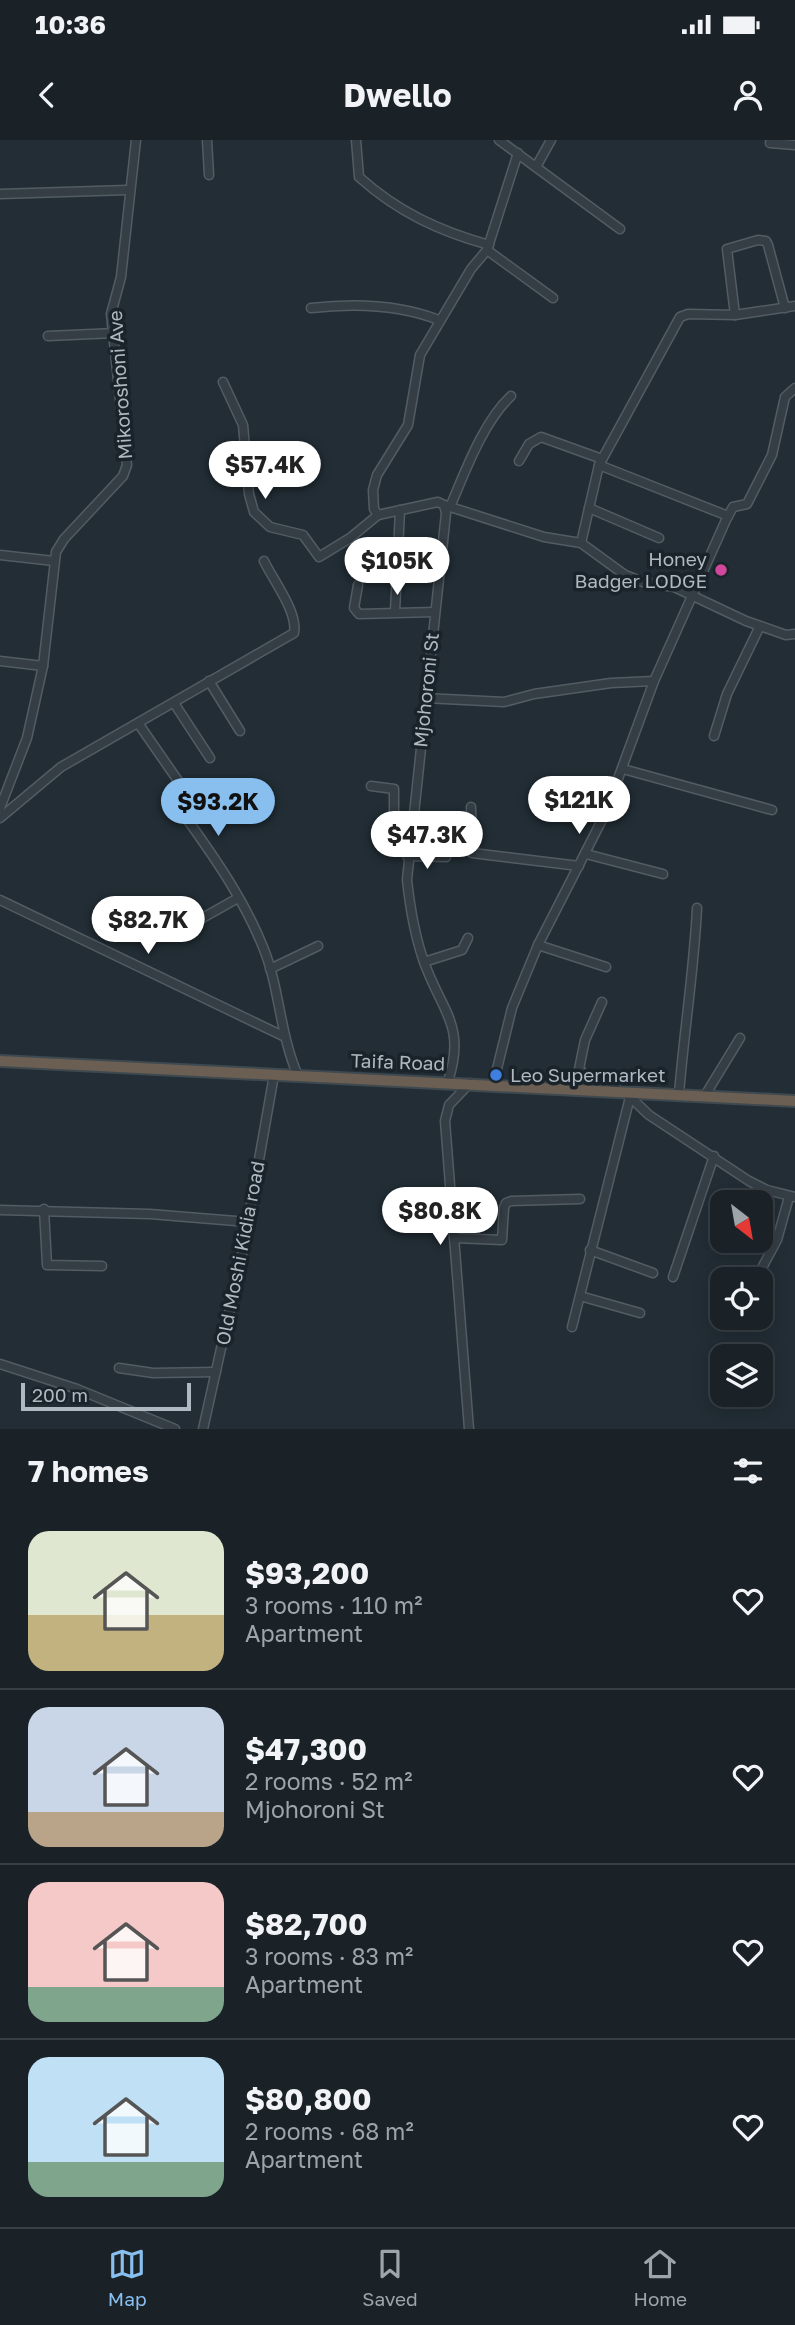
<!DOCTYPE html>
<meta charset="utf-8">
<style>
body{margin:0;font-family:"Golos Text",sans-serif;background:#232a30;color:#f1f3f6;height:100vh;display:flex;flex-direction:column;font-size:26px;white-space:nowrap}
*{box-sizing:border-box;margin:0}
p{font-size:23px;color:#9fa4a8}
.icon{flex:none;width:38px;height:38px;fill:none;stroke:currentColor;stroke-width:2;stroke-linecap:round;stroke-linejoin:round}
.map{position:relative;height:1289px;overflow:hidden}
.panel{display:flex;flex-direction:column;background:#1a2228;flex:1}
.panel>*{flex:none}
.needle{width:46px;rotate:149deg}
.buttons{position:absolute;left:710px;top:1050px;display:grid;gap:14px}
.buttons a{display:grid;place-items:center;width:63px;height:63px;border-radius:14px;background:#1a2228;box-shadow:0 4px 18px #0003,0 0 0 2px #383f45;font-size:35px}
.scale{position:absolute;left:21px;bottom:18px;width:170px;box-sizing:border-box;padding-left:7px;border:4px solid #afb9c2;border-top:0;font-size:19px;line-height:24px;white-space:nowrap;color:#afb9c2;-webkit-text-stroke:5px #1a232a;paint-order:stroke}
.price{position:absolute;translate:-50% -60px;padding:0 16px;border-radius:24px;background:#fff;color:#222;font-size:23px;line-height:46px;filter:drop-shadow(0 2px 4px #0008)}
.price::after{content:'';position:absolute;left:50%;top:42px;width:21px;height:16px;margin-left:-10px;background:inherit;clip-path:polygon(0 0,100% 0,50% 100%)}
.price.on{background:#89bfee;color:#111}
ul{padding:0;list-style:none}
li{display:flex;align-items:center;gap:21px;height:175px;padding:0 28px}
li+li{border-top:2px solid #383f45}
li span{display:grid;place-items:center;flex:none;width:196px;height:140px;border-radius:21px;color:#555}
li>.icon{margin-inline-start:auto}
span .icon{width:84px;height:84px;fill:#fffc;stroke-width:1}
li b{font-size:30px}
h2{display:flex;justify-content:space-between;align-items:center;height:84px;padding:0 28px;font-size:30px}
.status{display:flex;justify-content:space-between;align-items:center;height:49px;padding:0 35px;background:#1a2228;direction:ltr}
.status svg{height:19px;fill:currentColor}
header{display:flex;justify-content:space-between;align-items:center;height:91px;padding:0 28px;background:#1a2228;font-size:32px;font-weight:700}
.menu{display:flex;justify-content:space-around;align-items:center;height:98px;border-top:2px solid #383f45;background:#1a2228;font-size:19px;color:#9fa4a8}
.menu a{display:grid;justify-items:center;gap:4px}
.menu .on{color:#89bfee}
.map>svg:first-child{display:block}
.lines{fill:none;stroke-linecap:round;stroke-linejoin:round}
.minor-casing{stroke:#525c63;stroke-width:11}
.highway-casing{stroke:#3f4950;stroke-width:14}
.minor{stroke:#353e45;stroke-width:8}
.highway{stroke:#6b5e52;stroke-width:10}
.hotel-dot{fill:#d1479c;stroke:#1a232a;stroke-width:2.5}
.shop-dot{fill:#3f7fe0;stroke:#1a232a;stroke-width:2.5}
.labels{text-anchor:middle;stroke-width:7;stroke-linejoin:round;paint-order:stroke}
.street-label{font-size:19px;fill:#afb9c2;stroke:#1a232a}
.poi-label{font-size:19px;fill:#afb9c2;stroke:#1a232a;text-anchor:end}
</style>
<div class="status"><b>10:36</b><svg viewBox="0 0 49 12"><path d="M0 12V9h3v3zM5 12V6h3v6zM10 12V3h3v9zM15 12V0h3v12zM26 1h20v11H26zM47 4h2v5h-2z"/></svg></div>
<header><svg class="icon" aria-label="back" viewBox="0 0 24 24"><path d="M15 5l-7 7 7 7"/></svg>Dwello<svg class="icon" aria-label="person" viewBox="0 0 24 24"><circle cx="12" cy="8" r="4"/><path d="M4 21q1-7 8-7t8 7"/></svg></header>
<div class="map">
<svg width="795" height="1289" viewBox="0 0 795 1289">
<rect width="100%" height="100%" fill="#222d35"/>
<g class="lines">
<defs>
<g id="minor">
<polyline points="207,0 209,35"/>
<path d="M356 0 359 37C398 72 439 91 489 105"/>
<polyline points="499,0 620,89"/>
<polyline points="770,3 795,5"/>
<polyline points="536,27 551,0"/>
<polyline points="0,54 128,50"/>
<polyline points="487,110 553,158"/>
<path d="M311 168C354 163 398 164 439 180"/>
<polyline points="735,175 727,109 758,100 766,101 768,105 785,168"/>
<polyline points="48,196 115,193"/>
<polyline points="223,242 243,285 249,354 254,372 270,387 303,395 319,417 350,398 378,375"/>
<polyline points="519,321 529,304 541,297 602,319"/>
<polyline points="599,325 728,376"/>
<polyline points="444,365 544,397 581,403 625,435 643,442 674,447 746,481 786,495 795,494"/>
<path d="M450 367C465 332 483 282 511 256"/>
<polyline points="589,368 659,398"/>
<polyline points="581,403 599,325 680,177 688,174 735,175 795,166"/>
<polyline points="0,415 54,421"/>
<polyline points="358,445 354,468 359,474 435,472"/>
<polyline points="395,471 400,370"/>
<polyline points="0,521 43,526"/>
<polyline points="209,541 240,591"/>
<polyline points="425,558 504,562 534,554 611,543 654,541"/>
<polyline points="174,563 210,618"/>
<path d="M138 583 181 645C187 658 183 669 189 682 217 721 245 762 263 807 280 848 279 892 298 936"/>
<polyline points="714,596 727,554 760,486"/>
<polyline points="623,629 772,670"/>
<polyline points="371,646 394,649 394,683 398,687 412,689"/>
<polyline points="471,667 472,713 579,726"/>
<polyline points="0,668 27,598 43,526 56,412 64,399 123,336 127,325 111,174 121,137 136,0"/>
<path d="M0 678 61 627 294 493C298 472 273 440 264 421"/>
<polyline points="586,714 663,734"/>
<polyline points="407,716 446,717"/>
<polyline points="0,760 283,896"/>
<polyline points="174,794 238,758"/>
<polyline points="538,805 606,827"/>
<polyline points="424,822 462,810 468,798"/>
<polyline points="270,829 318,806"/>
<polyline points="602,862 585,900 579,929 586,936 611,938 617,950"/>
<path d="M448 941C467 884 440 870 423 819 414 793 410 767 407 740L446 373 444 365 438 362 378 375 374 369 373 350 377 335 408 285 420 215 471 129 487 110 518 13"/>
<polyline points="493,945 512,868 538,805 605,674 654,541 726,380 733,367 747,364 772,315 785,257 795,248"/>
<path d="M679 954C684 892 694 830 697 768"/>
<polyline points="628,955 649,975 749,1041 767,1050 795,1057"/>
<polyline points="704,957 740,898"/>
<polyline points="44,1069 47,1125 102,1126"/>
<polyline points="0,1070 150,1074 248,1082"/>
<polyline points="454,1098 502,1100 504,1068 506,1063 511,1061 580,1059"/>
<polyline points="590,1110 653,1133"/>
<polyline points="673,1137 714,1016"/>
<polyline points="756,1139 777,1100 789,1057"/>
<polyline points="580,1156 640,1173"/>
<polyline points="572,1187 630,957"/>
<polyline points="0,1224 77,1249 175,1289"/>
<polyline points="119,1228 153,1233 216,1232"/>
<polyline points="203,1289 243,1110 274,935"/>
<polyline points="469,1289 445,981 449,965 470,943"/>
</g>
<polyline id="highway" points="0,921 795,961"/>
</defs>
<use href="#minor" class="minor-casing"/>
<use href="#highway" class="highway-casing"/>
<use href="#minor" class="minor"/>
<use href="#highway" class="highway"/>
</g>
<circle class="hotel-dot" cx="721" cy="430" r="7"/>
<circle class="shop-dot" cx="496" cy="935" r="7"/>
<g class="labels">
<g class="street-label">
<text transform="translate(120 245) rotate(-94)" y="7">Mikoroshoni Ave</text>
<text transform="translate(426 550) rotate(-84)" y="7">Mjohoroni St</text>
<text transform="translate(398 922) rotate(2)" y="7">Taifa Road</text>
<text transform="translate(240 1113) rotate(-79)" y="7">Old Moshi Kidia road</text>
</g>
<g class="poi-label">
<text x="707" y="426">Honey<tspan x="707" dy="22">Badger LODGE</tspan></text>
<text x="510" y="942" text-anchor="start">Leo Supermarket</text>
</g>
</g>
</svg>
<div class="buttons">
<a><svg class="needle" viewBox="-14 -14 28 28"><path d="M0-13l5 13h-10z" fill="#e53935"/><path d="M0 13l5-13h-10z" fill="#9fa4a8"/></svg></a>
<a><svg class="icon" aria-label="locate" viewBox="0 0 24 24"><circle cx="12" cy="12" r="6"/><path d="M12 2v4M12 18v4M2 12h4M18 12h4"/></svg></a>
<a><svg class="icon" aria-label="layers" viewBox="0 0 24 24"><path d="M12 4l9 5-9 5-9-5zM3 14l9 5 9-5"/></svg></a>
</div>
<div class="scale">200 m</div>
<b class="price" style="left:265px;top:361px">$57.4K</b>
<b class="price" style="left:397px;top:457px">$105K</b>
<b class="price" style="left:579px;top:696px">$121K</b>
<b class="price on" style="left:218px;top:698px">$93.2K</b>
<b class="price" style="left:427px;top:731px">$47.3K</b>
<b class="price" style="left:148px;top:816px">$82.7K</b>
<b class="price" style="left:440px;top:1107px">$80.8K</b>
</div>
<section class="panel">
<h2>7 homes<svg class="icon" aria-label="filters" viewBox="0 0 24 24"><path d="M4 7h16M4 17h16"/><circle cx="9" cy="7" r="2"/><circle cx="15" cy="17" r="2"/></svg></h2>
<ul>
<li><span style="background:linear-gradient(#dfe7d0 60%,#c2b280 0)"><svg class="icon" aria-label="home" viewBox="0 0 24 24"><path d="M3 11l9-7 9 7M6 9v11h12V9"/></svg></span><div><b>$93,200</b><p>3 rooms · 110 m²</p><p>Apartment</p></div><svg class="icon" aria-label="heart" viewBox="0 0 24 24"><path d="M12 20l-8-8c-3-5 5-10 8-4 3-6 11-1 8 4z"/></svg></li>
<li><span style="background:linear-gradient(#c9d6e8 75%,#b9a48a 0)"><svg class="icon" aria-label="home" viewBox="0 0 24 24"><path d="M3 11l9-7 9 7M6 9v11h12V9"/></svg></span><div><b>$47,300</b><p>2 rooms · 52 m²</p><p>Mjohoroni St</p></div><svg class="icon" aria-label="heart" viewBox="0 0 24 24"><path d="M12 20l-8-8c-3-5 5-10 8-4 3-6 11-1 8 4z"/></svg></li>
<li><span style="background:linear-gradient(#f6c9c9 75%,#7fa58c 0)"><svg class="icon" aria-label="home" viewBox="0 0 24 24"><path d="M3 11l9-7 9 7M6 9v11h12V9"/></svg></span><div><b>$82,700</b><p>3 rooms · 83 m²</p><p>Apartment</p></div><svg class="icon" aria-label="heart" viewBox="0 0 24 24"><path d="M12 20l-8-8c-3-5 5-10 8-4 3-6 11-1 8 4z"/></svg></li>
<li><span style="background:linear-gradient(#bfe0f5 75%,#7fa58c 0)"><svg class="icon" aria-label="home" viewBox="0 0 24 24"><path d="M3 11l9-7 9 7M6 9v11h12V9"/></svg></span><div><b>$80,800</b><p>2 rooms · 68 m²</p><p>Apartment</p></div><svg class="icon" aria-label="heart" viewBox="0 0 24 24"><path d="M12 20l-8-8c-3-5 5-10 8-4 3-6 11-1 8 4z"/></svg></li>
</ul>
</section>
<nav class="menu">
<a class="on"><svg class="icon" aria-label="map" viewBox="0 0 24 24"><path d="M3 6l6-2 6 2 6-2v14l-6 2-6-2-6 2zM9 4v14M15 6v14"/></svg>Map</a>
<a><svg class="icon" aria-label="saved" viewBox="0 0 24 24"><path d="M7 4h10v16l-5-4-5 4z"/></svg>Saved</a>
<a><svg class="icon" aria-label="home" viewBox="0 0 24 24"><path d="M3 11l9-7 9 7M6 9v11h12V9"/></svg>Home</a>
</nav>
